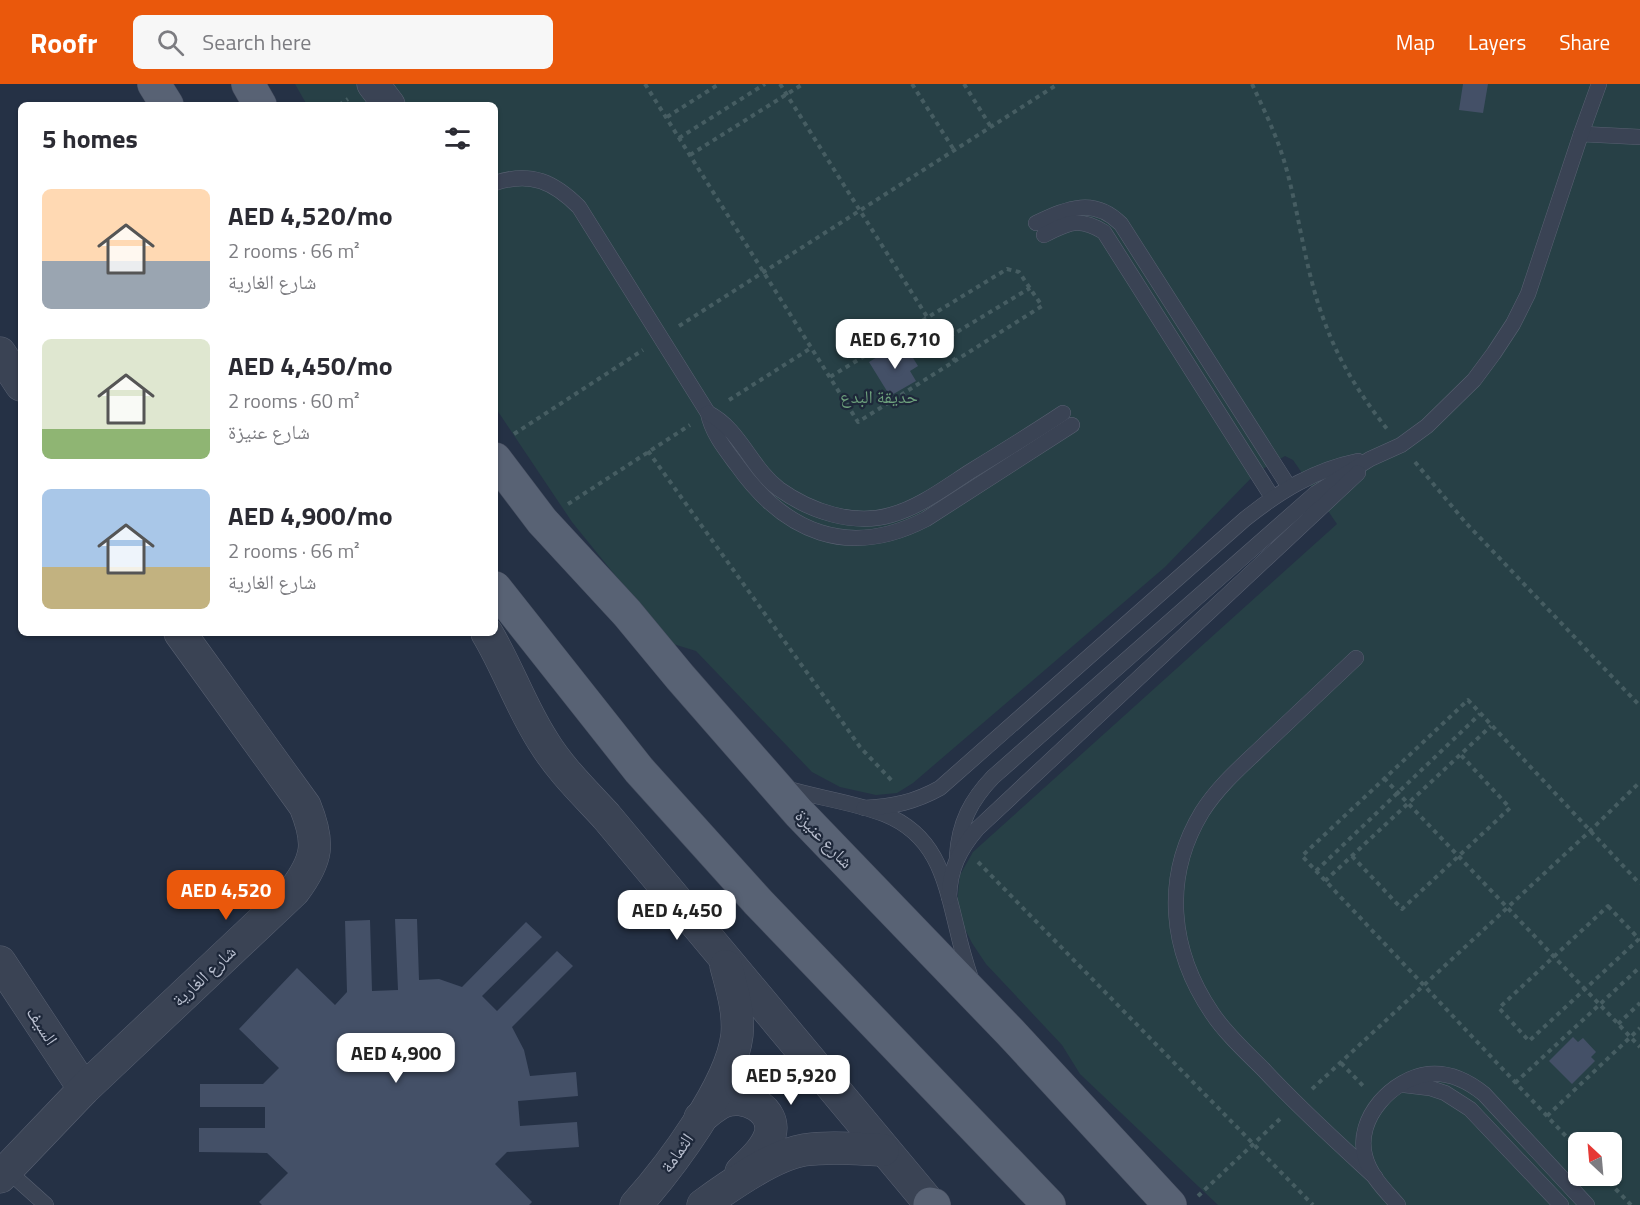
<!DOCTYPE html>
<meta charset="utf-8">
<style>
body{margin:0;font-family:"Titillium Web","Noto Naskh Arabic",sans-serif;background:#f7f7f7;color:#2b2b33;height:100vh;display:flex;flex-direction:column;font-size:22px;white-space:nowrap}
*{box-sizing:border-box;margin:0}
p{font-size:20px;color:#7c7c81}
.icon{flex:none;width:33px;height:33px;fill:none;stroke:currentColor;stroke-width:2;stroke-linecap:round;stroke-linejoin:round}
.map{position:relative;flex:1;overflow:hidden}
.drawer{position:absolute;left:18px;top:18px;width:480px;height:534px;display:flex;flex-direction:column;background:#fff;border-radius:9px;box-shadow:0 2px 4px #0004}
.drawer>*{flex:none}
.needle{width:39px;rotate:334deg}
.controls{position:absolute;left:1568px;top:1048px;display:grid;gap:12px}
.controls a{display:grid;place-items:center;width:54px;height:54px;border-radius:9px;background:#fff;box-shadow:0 2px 4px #0004;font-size:30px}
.price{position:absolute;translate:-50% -51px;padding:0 14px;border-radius:12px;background:#fff;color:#222;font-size:20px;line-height:39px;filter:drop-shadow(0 2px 3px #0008)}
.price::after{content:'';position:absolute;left:50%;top:36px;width:18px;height:14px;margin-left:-9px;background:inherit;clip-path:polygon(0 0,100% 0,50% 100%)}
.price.active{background:#ea580c;color:#fff}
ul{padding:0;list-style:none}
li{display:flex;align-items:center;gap:18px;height:150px;padding:0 24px}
li span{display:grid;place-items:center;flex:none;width:168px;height:120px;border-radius:9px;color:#555}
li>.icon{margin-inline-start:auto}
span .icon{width:72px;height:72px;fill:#fffc;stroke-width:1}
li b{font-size:26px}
h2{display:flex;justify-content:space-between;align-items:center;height:72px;padding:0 24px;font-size:26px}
header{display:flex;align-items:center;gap:36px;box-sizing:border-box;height:84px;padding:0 30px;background:#ea580c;color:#fff}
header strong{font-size:28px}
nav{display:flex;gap:33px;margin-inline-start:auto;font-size:21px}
.search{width:420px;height:54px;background:#f7f7f7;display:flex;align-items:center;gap:15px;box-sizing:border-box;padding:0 21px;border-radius:9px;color:#7c7c81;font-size:22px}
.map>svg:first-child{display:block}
.green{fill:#274046;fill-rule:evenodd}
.building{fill:#445067}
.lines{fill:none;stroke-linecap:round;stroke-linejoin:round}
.service-casing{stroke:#596172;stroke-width:16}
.minor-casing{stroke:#596172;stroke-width:33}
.primary-casing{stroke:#444c5e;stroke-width:34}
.path{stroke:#465d62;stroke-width:4;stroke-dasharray:4.5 4.5;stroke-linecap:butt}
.service{stroke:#3a4354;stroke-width:15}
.minor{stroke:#3a4354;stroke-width:32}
.primary{stroke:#586274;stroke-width:33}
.labels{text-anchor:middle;stroke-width:4.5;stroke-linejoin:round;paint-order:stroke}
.park-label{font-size:18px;fill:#6da07c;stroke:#1e283a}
.street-label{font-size:18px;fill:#b8bece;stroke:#1e283a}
</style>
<header>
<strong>Roofr</strong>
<div class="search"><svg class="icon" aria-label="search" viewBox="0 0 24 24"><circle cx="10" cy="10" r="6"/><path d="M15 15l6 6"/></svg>Search here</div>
<nav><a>Map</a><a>Layers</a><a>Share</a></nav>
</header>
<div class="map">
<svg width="1640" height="1121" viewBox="0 0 1640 1121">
<rect width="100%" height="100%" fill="#253145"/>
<path class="green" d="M295 0H1640V1121H1218L1080 990 1062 961 986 880 972 859 960 835 957 820 960 791 973 768 1337 440 1293 376 1285 372 1256 389 1165 483 913 699 897 709 876 711 840 703 812 688 696 567 670 559 572 438 495 323V21H307ZM1578 1059H1611V1092H1578Z"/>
<g class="building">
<polygon points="1463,0 1488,0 1483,29 1459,26"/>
<polygon points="897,261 902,270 908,266 918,282 910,287 916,297 890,312 869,278"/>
<polygon points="395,835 417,835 419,896 439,895 462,903 526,838 542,853 482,912 497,927 557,867 573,882 512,943 524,966 530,992 576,988 578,1012 518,1017 520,1042 577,1038 579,1063 507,1068 495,1080 532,1118 529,1121 262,1121 259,1118 288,1089 267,1069 199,1068 199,1044 265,1044 265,1023 200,1023 200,1000 263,1000 279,984 239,945 297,884 335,921 347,908 345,837 370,836 372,907 398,906"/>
<polygon points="1573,953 1578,958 1583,954 1596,968 1591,973 1595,977 1572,1000 1549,977"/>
</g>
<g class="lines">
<defs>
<g id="service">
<polyline points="1581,50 1640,53"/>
<path d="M495 99C531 87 554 98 579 123L708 329C712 349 725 365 737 381 785 449 849 475 926 435L1072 341"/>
<path d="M1036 139C1067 125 1093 112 1121 140L1289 403"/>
<path d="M1044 151C1069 138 1079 133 1104 148L1272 413"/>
<path d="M708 329C740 345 751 384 779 405 810 427 853 442 891 431 920 423 946 403 971 387 1002 368 1033 349 1063 329"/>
<path d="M1356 574C1326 602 1297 630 1267 658 1244 680 1219 701 1202 728 1162 794 1170 867 1212 929 1226 950 1246 968 1264 986 1299 1024 1337 1058 1375 1093"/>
<path d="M785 704C818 714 852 718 884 730 937 751 945 796 957 845 961 863 966 880 972 898"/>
<path d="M864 724C892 723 915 718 940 704L1245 435C1280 407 1314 386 1358 377"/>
<path d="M957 772C959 739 971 716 993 693L1316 409 1370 375 1401 361 1427 342 1474 296 1494 269 1513 240 1528 210 1581 50 1599 0"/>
<path d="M949 813C950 785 959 766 977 745L1358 389"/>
<polyline points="1405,1001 1430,1004 1445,1009 1470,1025 1561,1121"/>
<polyline points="7,1086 46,1121"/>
<path d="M1398 1121C1385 1106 1370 1092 1365 1072 1355 1034 1393 994 1429 990 1450 988 1468 997 1484 1010L1587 1121"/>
</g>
<g id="minor">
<polyline points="373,0 389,21"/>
<polyline points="0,269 21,301"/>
<path d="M487 549C508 584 521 623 543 657 560 685 584 708 606 732L931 1121"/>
<polyline points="0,878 84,1005"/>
<path d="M700 1034C707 1029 714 1022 723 1018 744 1009 777 1025 770 1051 765 1066 752 1077 741 1088"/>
<path d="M0 1093 84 1005 294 807C318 775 320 759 305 722L180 549"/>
<path d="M636 1121C670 1083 731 1002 737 951 739 927 732 905 726 882"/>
<path d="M703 1121C729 1102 773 1071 804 1066 830 1062 857 1065 883 1066"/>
</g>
<g id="primary">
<polyline points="154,0 167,21"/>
<polyline points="248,0 260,21"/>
<polyline points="495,375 542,437 627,529 680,593 799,729 1011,949 1170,1121"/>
<polyline points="495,504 639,686 758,818 1049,1121"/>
<polyline points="930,1120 934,1121"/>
</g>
</defs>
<use href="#service" class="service-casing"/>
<use href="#minor" class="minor-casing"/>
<use href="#primary" class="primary-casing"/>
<g class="path">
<polyline points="645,0 858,338 1042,222 1019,188 1007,185 830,293"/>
<polyline points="780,0 955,277"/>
<polyline points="912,0 954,66"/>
<polyline points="964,0 991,43"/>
<path d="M1252 0C1264 26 1277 52 1285 80 1300 132 1305 188 1325 239 1339 278 1361 312 1387 345"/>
<polyline points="339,21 348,15"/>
<polyline points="667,33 719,0"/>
<polyline points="679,54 765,0"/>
<polyline points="690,71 803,0"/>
<polyline points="679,242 1058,0"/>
<polyline points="942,257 1030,204"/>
<polyline points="729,316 811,264"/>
<polyline points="514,350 643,266"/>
<polyline points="648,367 841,636 860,663 894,699"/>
<polyline points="1415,378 1466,439 1640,622"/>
<polyline points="568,420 690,341"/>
<polyline points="1384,694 1640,963"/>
<polyline points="1352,772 1402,825 1510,724 1460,670"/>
<polyline points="978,778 1313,1121"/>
<polyline points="1316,787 1480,630"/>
<polyline points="1325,797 1491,642"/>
<polygon points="1608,822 1639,855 1529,957 1499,924"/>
<polyline points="1618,940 1640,919"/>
<polyline points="1341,979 1365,1004"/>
<polyline points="1515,999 1640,883"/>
<polyline points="1312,1005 1590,747 1640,698"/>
<polyline points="1547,1032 1640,944"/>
<polyline points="1578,1065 1302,772 1468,616 1640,800"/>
<polyline points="1603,1092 1631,1121"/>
<polyline points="1198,1112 1280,1035"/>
</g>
<use href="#service" class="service"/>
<use href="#minor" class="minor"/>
<use href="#primary" class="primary"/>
</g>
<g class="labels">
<g class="park-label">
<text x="879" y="319">حديقة البدع</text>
</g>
<g class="street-label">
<text transform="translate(824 755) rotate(46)" y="6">شارع عنيزة</text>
<text transform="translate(204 892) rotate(-43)" y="6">شارع الغارية</text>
<text transform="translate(42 942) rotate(57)" y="6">السيف</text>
<text transform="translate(677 1069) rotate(-55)" y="6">الثمامة</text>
</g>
</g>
</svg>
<div class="controls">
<a><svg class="needle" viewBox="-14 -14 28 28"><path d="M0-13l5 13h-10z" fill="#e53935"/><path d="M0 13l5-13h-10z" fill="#7c7c81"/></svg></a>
</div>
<b class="price" style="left:895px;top:286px">AED 6,710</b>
<b class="price active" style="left:226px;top:837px">AED 4,520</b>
<b class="price" style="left:677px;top:857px">AED 4,450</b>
<b class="price" style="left:396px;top:1000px">AED 4,900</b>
<b class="price" style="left:791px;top:1022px">AED 5,920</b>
<section class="drawer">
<h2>5 homes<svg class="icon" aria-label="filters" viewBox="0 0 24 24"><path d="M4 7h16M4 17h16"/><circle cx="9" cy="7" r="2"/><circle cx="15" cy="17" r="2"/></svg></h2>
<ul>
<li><span style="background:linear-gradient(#ffd9b3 60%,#9aa5b1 0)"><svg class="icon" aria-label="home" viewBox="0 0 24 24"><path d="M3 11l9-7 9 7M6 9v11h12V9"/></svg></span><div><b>AED 4,520/mo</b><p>2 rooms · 66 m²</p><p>شارع الغارية</p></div></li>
<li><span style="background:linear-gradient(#dfe7d0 75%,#8fb573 0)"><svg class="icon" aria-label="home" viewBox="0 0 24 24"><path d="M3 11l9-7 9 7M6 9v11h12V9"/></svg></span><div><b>AED 4,450/mo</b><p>2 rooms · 60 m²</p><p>شارع عنيزة</p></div></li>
<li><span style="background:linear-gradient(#a9c7e8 65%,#c2b280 0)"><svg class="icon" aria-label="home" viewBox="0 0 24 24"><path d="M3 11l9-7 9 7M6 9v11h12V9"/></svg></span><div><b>AED 4,900/mo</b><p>2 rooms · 66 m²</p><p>شارع الغارية</p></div></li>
</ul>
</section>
</div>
